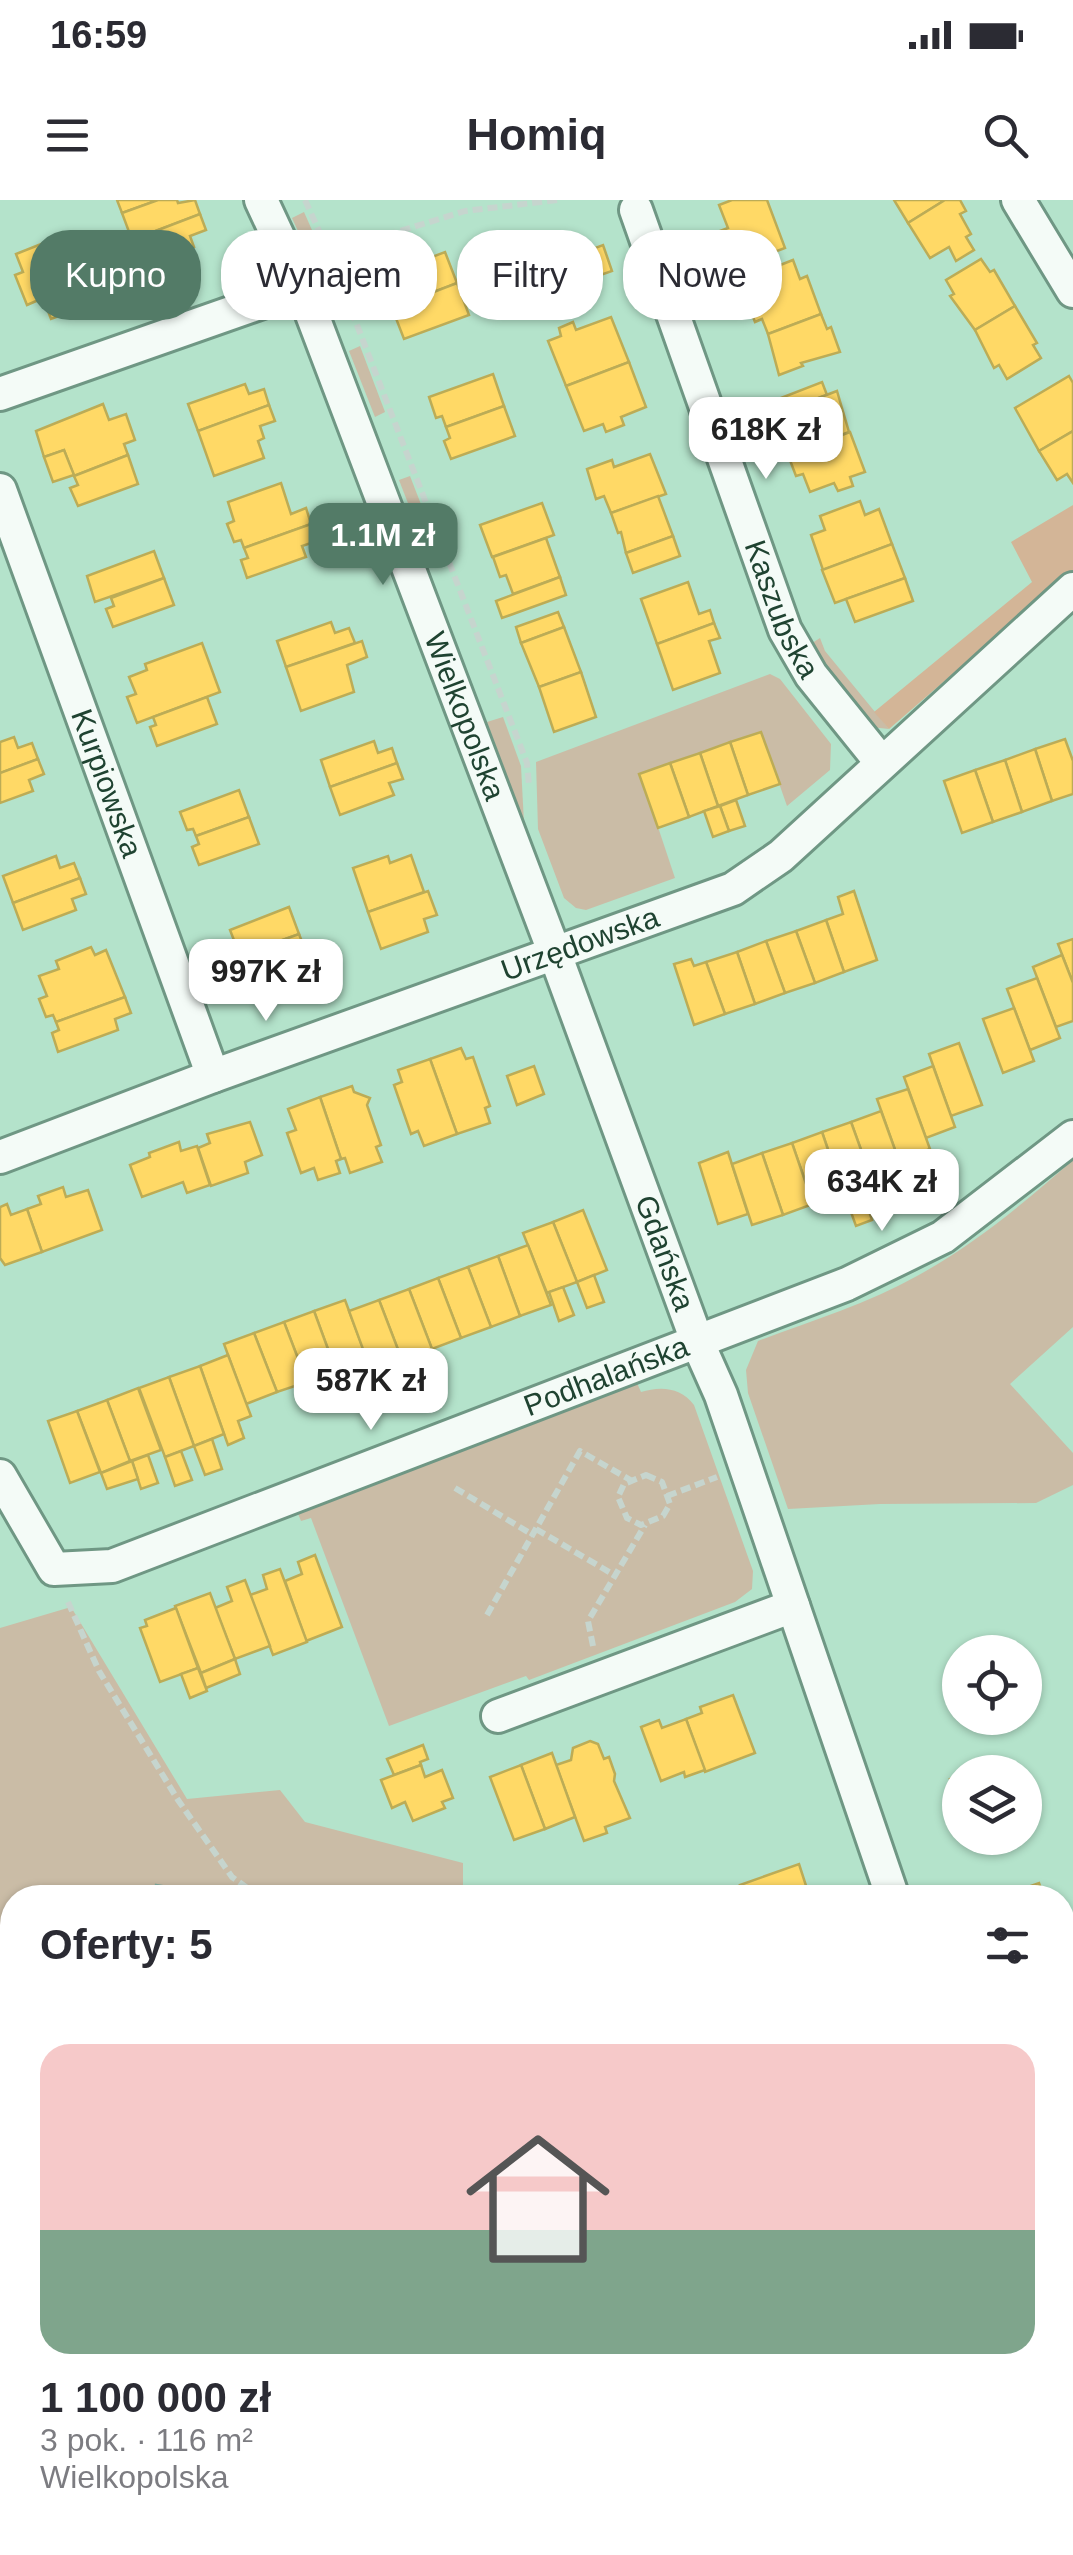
<!DOCTYPE html>
<html lang="pl">
<meta charset="utf-8">
<style>
body{margin:0;font-family:Helvetica,sans-serif;background:#f7f7f7;color:#2b2b33;height:100vh;display:flex;flex-direction:column;font-size:38px;white-space:nowrap}
*{box-sizing:border-box;margin:0}
p{font-size:32px;color:#7c7c81}
.icon{flex:none;width:55px;height:55px;fill:none;stroke:currentColor;stroke-width:2;stroke-linecap:round;stroke-linejoin:round}
.map{position:relative;flex:1;overflow:hidden}
.panel{position:absolute;left:0px;top:1685px;width:1075px;height:670px;display:flex;flex-direction:column;background:#fff;border-radius:40px 40px 0 0;box-shadow:0 2px 8px #0004}
.panel>*{flex:none}
.banner{position:absolute;left:30px;top:30px;width:1015px;height:90px;display:flex;gap:20px}
.tools{position:absolute;left:942px;top:1435px;display:grid;gap:20px}
.tools a{display:grid;place-items:center;width:100px;height:100px;border-radius:50%;background:#fff;box-shadow:0 2px 8px #0004;font-size:50px}
.price{position:absolute;translate:-50% -85px;padding:0 22px;border-radius:20px;background:#fff;color:#222;font-size:32px;line-height:65px;filter:drop-shadow(0 2px 5px #0008)}
.price::after{content:'';position:absolute;left:50%;top:60px;width:30px;height:22px;margin-left:-15px;background:inherit;clip-path:polygon(0 0,100% 0,50% 100%)}
.price.on{background:#537b67;color:#fff}
ul{padding:0;list-style:none}
li{display:grid;align-content:center;gap:20px;height:530px;padding:0 40px}
li span{display:grid;place-items:center;height:310px;border-radius:30px;color:#555}
li>.icon{margin-inline-start:auto}
span .icon{width:180px;height:180px;fill:#fffc;stroke-width:1}
li b{font-size:42px}
h2{display:flex;justify-content:space-between;align-items:center;height:120px;padding:0 40px;font-size:42px}
.chip{padding:0 35px;border-radius:40px;background:#fff;box-shadow:0 2px 8px #0004;font-size:35px;line-height:90px}
.chip.on{background:#537b67;color:#fff}
.status{display:flex;justify-content:space-between;align-items:center;height:70px;padding:0 50px;background:#fff;direction:ltr}
.status svg{height:28px;fill:currentColor}
header{display:flex;justify-content:space-between;align-items:center;height:130px;padding:0 40px;background:#fff;font-size:45px;font-weight:700}
.map>svg:first-child{display:block}
.green{fill:#cabca6}
.forest{fill:#d3b597}
.homes{fill:#ffd966;stroke:#bcac56;stroke-width:2.5}
.industry{fill:#999;stroke:#747f7a;stroke-width:2.5}
.building{fill:#9ac4b6;stroke:#83aea0;stroke-width:2.5}
.lines{fill:none;stroke-linecap:round;stroke-linejoin:round}
.street-casing{stroke:#6f9784;stroke-width:38}
.path{stroke:#c6d5ce;stroke-width:6;stroke-dasharray:10 5;stroke-linecap:butt}
.street{stroke:#f4fbf7;stroke-width:32}
.labels{text-anchor:middle;stroke-width:10;stroke-linejoin:round;paint-order:stroke}
.street-label{font-size:30px;fill:#1f4331;stroke:#fff}
</style>
<div class="status"><b>16:59</b><svg viewBox="0 0 49 12"><path d="M0 12V9h3v3zM5 12V6h3v6zM10 12V3h3v9zM15 12V0h3v12zM26 1h20v11H26zM47 4h2v5h-2z"/></svg></div>
<header><svg class="icon" aria-label="menu" viewBox="0 0 24 24"><path d="M4 6h16M4 12h16M4 18h16"/></svg>Homiq<svg class="icon" aria-label="search" viewBox="0 0 24 24"><circle cx="10" cy="10" r="6"/><path d="M15 15l6 6"/></svg></header>
<div class="map">
<svg width="1073" height="2355" viewBox="0 0 1073 2355">
<rect width="100%" height="100%" fill="#b4e3cb"/>
<g class="green">
<polygon points="304,12 343,100 332,105 292,18"/>
<polygon points="360,146 385,212 375,217 349,151"/>
<polygon points="410,276 443,361 432,365 399,280"/>
<polygon points="820,438 825,451 889,529 870,527 806,447"/>
<polygon points="770,474 780,479 831,544 830,570 787,606 761,532 640,573 675,678 586,710 576,708 564,698 538,629 536,562"/>
<polygon points="503,517 521,566 524,623 487,522"/>
<path d="M1073 960V1127L1010 1184 1073 1253V1285L1036 1303 880 1304 788 1309 748 1193 746 1170 758 1141C811 1121 867 1104 917 1076 974 1045 1024 1003 1073 960Z"/>
<path d="M637 1183 641 1192C660 1186 681 1187 694 1205L753 1371 752 1389 735 1402 529 1480 526 1476 389 1526 311 1318 301 1321 296 1309Z"/>
<polygon points="71,1407 187,1599 280,1590 305,1622 463,1663 463,1697 12,1698 12,2342 184,2343 187,2355 0,2355 0,1428"/>
</g>
<polygon class="forest" points="1073,305 1073,370 889,529 874,512 1032,382 1011,342"/>
<g class="homes">
<polygon points="117,0 158,0 122,13"/>
<polygon points="158,0 177,0 178,3 195,0 200,14 132,40 122,13"/>
<polygon points="732,0 767,0 785,48 734,67 720,31 728,28 719,5"/>
<polygon points="894,0 945,0 908,23"/>
<polygon points="945,0 960,0 966,11 960,14 971,34 966,37 974,50 956,61 949,47 930,58 908,23"/>
<polygon points="200,14 206,30 190,36 194,47 177,53 179,59 170,63 168,56 141,66 132,40"/>
<polygon points="56,38 63,55 70,53 74,62 67,65 86,106 51,119 43,98 27,105 15,75 23,72 16,54"/>
<polygon points="557,43 572,85 559,90 562,99 548,104 544,95 530,101 514,58"/>
<polygon points="603,45 612,71 572,85 563,60"/>
<polygon points="445,52 457,83 392,108 380,77"/>
<polygon points="981,59 990,72 994,70 1015,106 975,130 950,96 954,94 946,80"/>
<polygon points="793,60 800,79 807,76 821,114 768,134 762,119 755,122 739,81"/>
<polygon points="457,83 469,115 404,139 392,108"/>
<polygon points="1015,106 1037,143 1033,145 1041,158 1007,179 999,165 994,168 975,130"/>
<polygon points="821,114 827,129 831,127 840,152 801,163 803,166 779,175 768,134"/>
<polygon points="611,117 629,162 566,186 548,141 561,136 559,128 573,122 576,130"/>
<polygon points="629,162 646,207 621,217 624,225 606,232 603,224 584,231 566,186"/>
<polygon points="493,174 504,206 446,227 442,216 436,218 429,197"/>
<polygon points="1069,176 1073,183 1073,231 1039,251 1015,208"/>
<polygon points="822,182 827,195 773,215 768,203"/>
<polygon points="245,184 249,194 264,189 269,205 198,231 188,204"/>
<polygon points="837,191 849,232 795,253 789,237 782,239 773,215"/>
<polygon points="103,204 109,220 126,214 135,240 124,244 128,255 74,276 64,250 44,257 36,231"/>
<polygon points="269,205 275,221 260,226 264,238 258,241 264,258 214,276 198,231"/>
<polygon points="504,206 515,236 451,259 444,241 450,238 446,227"/>
<polygon points="1073,231 1073,283 1067,274 1057,280 1039,251"/>
<polygon points="850,232 865,272 850,277 853,286 838,291 834,283 810,292 803,274 796,276 788,255"/>
<polygon points="64,250 74,275 53,282 44,257"/>
<polygon points="650,254 666,294 611,313 604,296 596,299 587,269 612,260 614,267"/>
<polygon points="128,255 138,284 78,306 70,288 78,285 74,276"/>
<polygon points="281,283 291,314 306,308 311,324 244,348 241,340 234,342 227,324 234,321 228,302"/>
<polygon points="658,296 673,336 626,353 621,332 618,333 611,313"/>
<polygon points="860,301 865,315 879,309 892,344 823,370 811,335 825,330 820,316"/>
<polygon points="542,303 554,335 492,357 480,325"/>
<polygon points="311,324 317,341 302,346 306,357 247,378 241,360 248,358 244,348"/>
<polygon points="673,336 680,356 633,373 626,353"/>
<polygon points="546,338 560,377 513,394 506,375 500,377 493,357"/>
<polygon points="892,344 905,378 835,403 822,370"/>
<polygon points="154,351 164,378 95,402 87,376"/>
<polygon points="560,377 566,395 502,418 496,401"/>
<polygon points="164,378 174,405 113,427 106,409 114,406 111,398"/>
<polygon points="905,378 913,401 855,422 846,399"/>
<polygon points="688,382 699,414 710,410 714,423 657,444 641,399"/>
<polygon points="558,412 564,427 521,443 516,427"/>
<polygon points="331,422 335,433 349,428 355,443 286,467 277,441"/>
<polygon points="714,423 720,438 709,441 720,473 673,490 657,444"/>
<polygon points="564,427 581,472 539,487 521,443"/>
<polygon points="362,441 367,457 347,465 354,492 301,511 286,467"/>
<polygon points="202,443 220,492 137,523 127,497 136,494 129,477 147,470 145,464"/>
<polygon points="581,472 596,517 554,532 539,487"/>
<polygon points="207,497 217,524 157,546 150,527 156,525 153,517"/>
<polygon points="761,532 780,584 748,595 730,542"/>
<polygon points="14,537 18,548 32,543 38,559 0,573 0,542"/>
<polygon points="1065,539 1073,561 1073,594 1052,601 1035,549"/>
<polygon points="374,541 378,553 392,548 397,563 330,587 321,560"/>
<polygon points="730,542 748,595 718,606 700,553"/>
<polygon points="1035,549 1052,601 1022,612 1005,560"/>
<polygon points="700,553 718,606 689,617 670,563"/>
<polygon points="38,559 44,574 29,580 33,591 0,603 0,573"/>
<polygon points="1005,560 1022,612 993,622 975,570"/>
<polygon points="397,563 403,579 389,583 394,595 340,615 330,587"/>
<polygon points="670,563 689,617 658,628 639,574"/>
<polygon points="975,570 993,622 962,633 944,581"/>
<polygon points="239,590 249,617 196,636 193,629 187,630 180,612"/>
<polygon points="736,600 745,626 729,631 720,606"/>
<polygon points="720,606 729,631 713,637 704,611"/>
<polygon points="249,617 259,644 199,665 192,647 199,644 196,636"/>
<polygon points="411,655 424,692 368,712 353,668 388,656 390,663"/>
<polygon points="56,656 60,668 74,663 80,678 13,703 3,676"/>
<polygon points="80,678 86,694 72,699 76,710 23,730 13,703"/>
<polygon points="428,691 437,715 424,719 428,732 381,749 368,712"/>
<polygon points="854,691 877,760 844,772 826,720 843,714 838,697"/>
<polygon points="289,707 299,734 247,753 244,745 237,748 230,730"/>
<polygon points="826,720 844,772 815,783 796,731"/>
<polygon points="796,731 815,783 785,793 766,741"/>
<polygon points="299,734 309,760 303,763 307,772 281,782 278,772 257,780 247,753"/>
<polygon points="1073,739 1073,783 1058,744"/>
<polygon points="766,741 785,793 755,804 737,752"/>
<polygon points="91,747 95,755 106,750 125,797 56,822 53,815 46,817 39,799 47,796 39,776 59,769 56,761"/>
<polygon points="737,752 755,804 725,814 706,762"/>
<polygon points="1062,755 1073,783 1073,821 1056,827 1033,767"/>
<polygon points="691,759 694,766 706,762 725,814 694,825 674,764"/>
<polygon points="249,760 257,780 236,787 229,768"/>
<polygon points="1037,778 1060,838 1030,850 1007,789"/>
<polygon points="125,797 131,813 115,819 118,830 58,852 52,833 59,830 56,822"/>
<polygon points="1014,808 1034,861 1003,873 983,819"/>
<polygon points="959,843 982,905 951,916 929,854"/>
<polygon points="461,848 466,859 473,857 490,906 485,908 490,923 457,934 430,859"/>
<polygon points="430,859 457,934 424,946 418,931 411,934 394,885 402,882 398,870"/>
<polygon points="534,866 544,894 517,905 507,876"/>
<polygon points="933,866 955,927 926,938 904,877"/>
<polygon points="352,886 354,892 370,898 367,905 381,945 376,947 382,962 350,973 345,958 341,959 320,897"/>
<polygon points="908,889 930,949 899,961 877,899"/>
<polygon points="320,897 341,959 336,961 340,973 318,980 314,968 301,973 287,933 296,930 288,909"/>
<polygon points="881,911 903,972 873,983 851,922"/>
<polygon points="250,922 262,955 245,962 248,973 211,986 198,948 210,943 207,934"/>
<polygon points="851,922 873,983 843,994 822,932"/>
<polygon points="822,932 843,994 813,1004 792,943"/>
<polygon points="179,942 181,951 197,946 210,985 187,993 183,982 142,997 130,965 150,957 149,953"/>
<polygon points="792,943 813,1004 783,1015 762,953"/>
<polygon points="728,952 748,1014 718,1024 699,963"/>
<polygon points="762,953 783,1015 752,1025 732,964"/>
<polygon points="63,987 66,997 88,990 102,1030 42,1052 27,1009 41,1004 38,996"/>
<polygon points="861,987 872,1020 856,1026 844,993"/>
<polygon points="7,1004 11,1015 27,1009 42,1052 5,1065 0,1058 0,1007"/>
<polygon points="583,1010 607,1070 577,1082 553,1022"/>
<polygon points="553,1022 577,1082 547,1093 523,1033"/>
<polygon points="528,1045 551,1105 520,1116 498,1056"/>
<polygon points="498,1056 520,1116 491,1127 468,1067"/>
<polygon points="468,1067 491,1127 461,1138 438,1078"/>
<polygon points="594,1075 604,1102 587,1108 577,1082"/>
<polygon points="438,1078 461,1138 432,1149 409,1089"/>
<polygon points="563,1087 574,1115 559,1121 549,1092"/>
<polygon points="409,1089 432,1149 402,1160 379,1100"/>
<polygon points="345,1100 367,1159 336,1171 314,1111"/>
<polygon points="379,1100 402,1160 371,1171 349,1111"/>
<polygon points="314,1111 336,1171 307,1182 284,1122"/>
<polygon points="284,1122 307,1182 277,1192 254,1133"/>
<polygon points="254,1133 277,1192 246,1204 224,1144"/>
<polygon points="228,1155 251,1216 238,1221 244,1238 228,1245 200,1166"/>
<polygon points="200,1166 224,1234 194,1246 169,1177"/>
<polygon points="169,1177 194,1246 165,1257 139,1188"/>
<polygon points="138,1188 161,1250 130,1261 107,1200"/>
<polygon points="107,1200 130,1261 101,1273 77,1211"/>
<polygon points="77,1211 100,1272 70,1283 48,1221"/>
<polygon points="212,1239 222,1269 205,1275 194,1246"/>
<polygon points="181,1251 192,1280 175,1286 165,1257"/>
<polygon points="148,1255 158,1283 141,1289 132,1261"/>
<polygon points="132,1261 138,1279 107,1289 101,1273"/>
<polygon points="315,1355 342,1427 306,1441 285,1381 302,1374 298,1362"/>
<polygon points="280,1369 307,1442 273,1455 250,1395 267,1389 263,1375"/>
<polygon points="245,1380 270,1446 235,1459 215,1408 232,1401 227,1387"/>
<polygon points="210,1393 235,1459 201,1473 175,1406"/>
<polygon points="176,1408 198,1468 160,1482 140,1428 147,1426 145,1420"/>
<polygon points="235,1459 240,1474 206,1488 201,1473"/>
<polygon points="198,1468 207,1491 190,1498 181,1474"/>
<polygon points="733,1495 755,1553 705,1572 686,1519 702,1513 700,1507"/>
<polygon points="686,1519 705,1570 685,1577 684,1572 661,1581 641,1527 659,1520 662,1528"/>
<polygon points="590,1541 598,1544 604,1559 609,1557 615,1574 614,1581 630,1618 605,1627 607,1633 584,1641 556,1565 571,1560 573,1548"/>
<polygon points="423,1545 428,1559 420,1562 421,1565 394,1575 387,1559"/>
<polygon points="552,1553 575,1617 545,1629 521,1565"/>
<polygon points="1001,1562 1005,1572 969,1572 972,1570"/>
<polygon points="421,1565 425,1577 442,1570 453,1598 442,1602 445,1608 413,1621 405,1602 392,1608 381,1580"/>
<polygon points="521,1565 545,1629 514,1640 490,1577"/>
<polygon points="960,1576 960,1620 956,1621 950,1603 957,1600 950,1579"/>
<polygon points="799,1664 810,1698 745,1698 740,1685"/>
<polygon points="1039,1683 1044,1698 995,1698 1008,1688 1016,1691"/>
<polygon points="1073,1887 1073,1933 1062,1937 1062,1891"/>
<polygon points="1073,1933 1073,1969 1062,1941 1062,1937"/>
<polygon points="203,2342 246,2342 247,2345 206,2355"/>
<polygon points="965,2342 1033,2342 1037,2353 974,2355 973,2352 969,2354"/>
</g>
<polygon class="industry" points="1070,1724 1073,1756 1065,1759 1062,1727"/>
<polygon class="building" points="156,1685 229,1698 154,1698"/>
<g class="lines">
<defs>
<g id="street">
<path id="s1" d="M261 0 302 88 555 754 697 1141 721 1195 893 1698"/>
<polyline points="1018,0 1073,91"/>
<path id="s2" d="M636 10 785 430 811 475 881 562"/>
<polyline points="0,194 302,88"/>
<path id="s3" d="M0 290 213 876"/>
<path id="s4" d="M0 957 213 876 733 689 781 656 1073 389"/>
<path id="s5" d="M0 1276 54 1369 112 1366 847 1084 943 1037 1073 937"/>
<polyline points="498,1516 793,1406"/>
<polyline points="1062,1826 1073,1822"/>
<polyline points="1062,2159 1073,2186"/>
<polyline points="457,2355 506,2342"/>
</g>
</defs>
<use href="#street" class="street-casing"/>
<g class="path">
<polyline points="305,0 329,53 527,563 529,586"/>
<polyline points="329,53 465,11 558,0"/>
<polygon points="646,1275 662,1282 670,1304 663,1316 641,1325 627,1318 618,1297 624,1284"/>
<polyline points="455,1288 533,1335"/>
<polyline points="667,1296 717,1277"/>
<polyline points="536,1329 616,1376"/>
<polyline points="68,1402 99,1471 178,1600 232,1677 261,1698"/>
<polyline points="487,1415 580,1251 632,1281"/>
<polyline points="593,1446 588,1421 645,1325"/>
</g>
<use href="#street" class="street"/>
</g>
<g class="labels">
<g class="street-label">
<text dy="10" stroke="none"><textPath href="#s2" startOffset="425">Kaszubska</textPath></text>
<text dy="10" stroke="none"><textPath href="#s1" startOffset="555">Wielkopolska</textPath></text>
<text dy="10" stroke="none"><textPath href="#s3" startOffset="312">Kurpiowska</textPath></text>
<text dy="10" stroke="none"><textPath href="#s4" startOffset="618">Urzędowska</textPath></text>
<text dy="10" stroke="none"><textPath href="#s1" startOffset="1128">Gdańska</textPath></text>
<text dy="10" stroke="none"><textPath href="#s5" startOffset="695">Podhalańska</textPath></text>
</g>
</g>
</svg>
<div class="tools">
<a><svg class="icon" aria-label="locate" viewBox="0 0 24 24"><circle cx="12" cy="12" r="6"/><path d="M12 2v4M12 18v4M2 12h4M18 12h4"/></svg></a>
<a><svg class="icon" aria-label="layers" viewBox="0 0 24 24"><path d="M12 4l9 5-9 5-9-5zM3 14l9 5 9-5"/></svg></a>
</div>
<b class="price" style="left:766px;top:282px">618K zł</b>
<b class="price on" style="left:383px;top:388px">1.1M zł</b>
<b class="price" style="left:266px;top:824px">997K zł</b>
<b class="price" style="left:882px;top:1034px">634K zł</b>
<b class="price" style="left:371px;top:1233px">587K zł</b>
<div class="banner">
<a class="chip on">Kupno</a>
<a class="chip">Wynajem</a>
<a class="chip">Filtry</a>
<a class="chip">Nowe</a>
</div>
<section class="panel">
<h2>Oferty: 5<svg class="icon" aria-label="filters" viewBox="0 0 24 24"><path d="M4 7h16M4 17h16"/><circle cx="9" cy="7" r="2"/><circle cx="15" cy="17" r="2"/></svg></h2>
<ul>
<li><span style="background:linear-gradient(#f6c9c9 60%,#7fa58c 0)"><svg class="icon" aria-label="home" viewBox="0 0 24 24"><path d="M3 11l9-7 9 7M6 9v11h12V9"/></svg></span><div><b>1 100 000 zł</b><p>3 pok. · 116 m²</p><p>Wielkopolska</p></div></li>
</ul>
</section>
</div>
